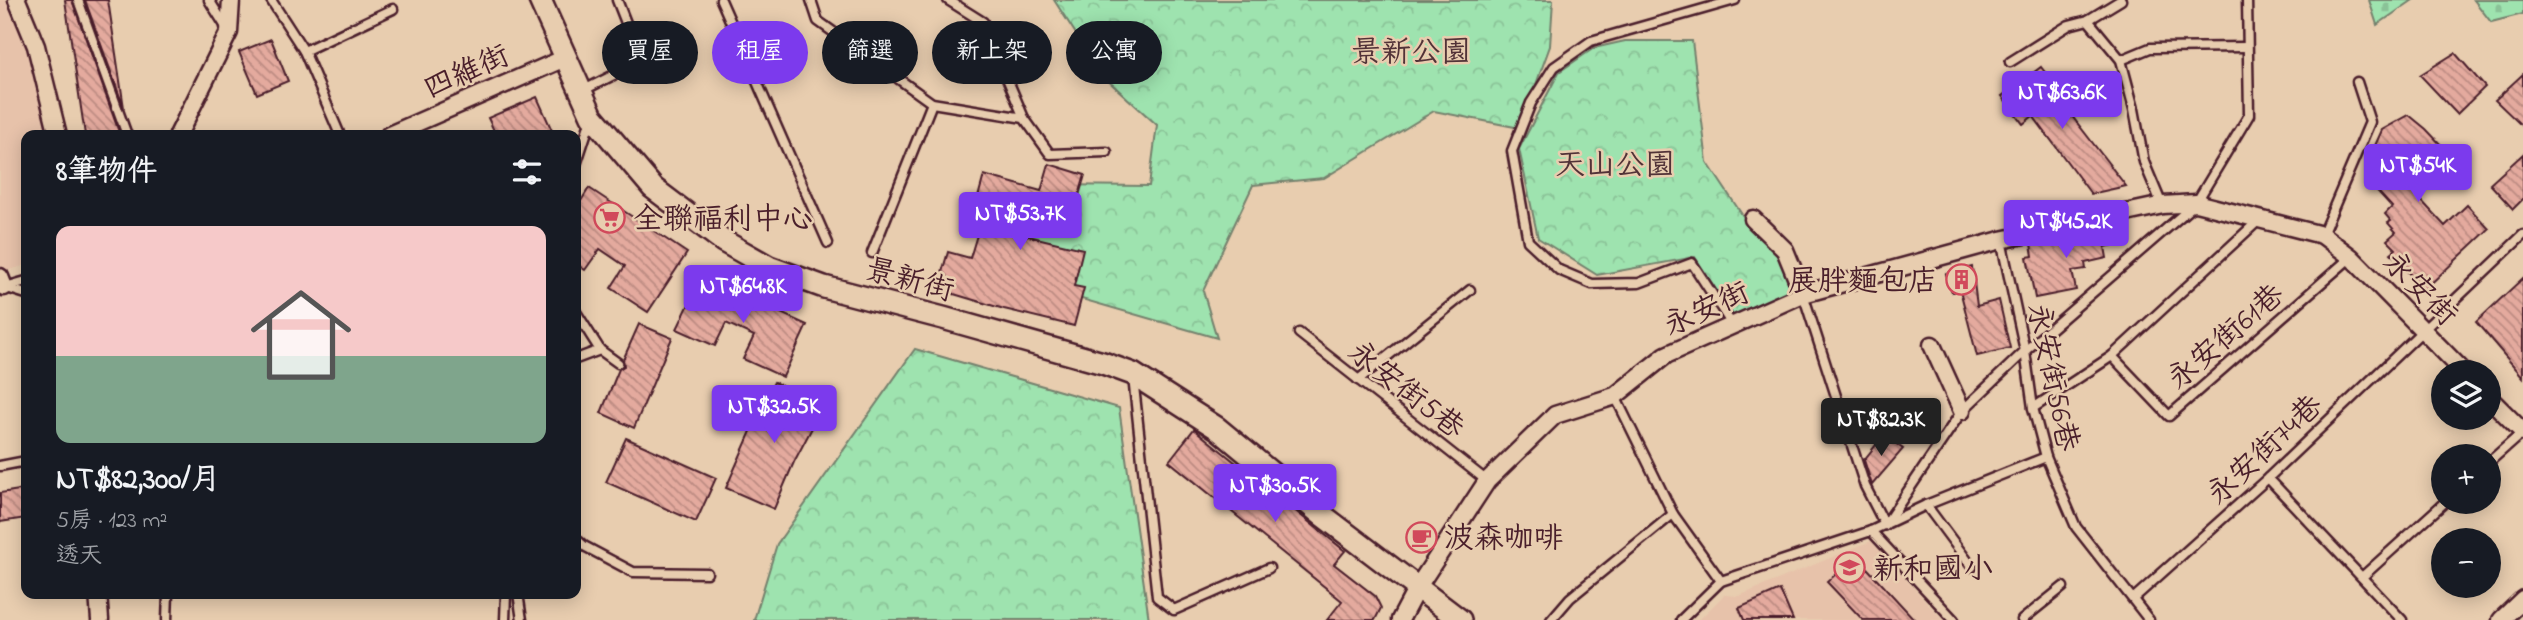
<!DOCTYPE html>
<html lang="zh-TW">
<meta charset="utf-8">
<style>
body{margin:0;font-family:"Indie Flower","LXGW WenKai TC",sans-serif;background:#20242c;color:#f1f3f6;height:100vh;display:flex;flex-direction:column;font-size:26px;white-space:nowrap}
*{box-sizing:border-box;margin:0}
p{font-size:23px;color:#9ea1a6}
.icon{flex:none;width:38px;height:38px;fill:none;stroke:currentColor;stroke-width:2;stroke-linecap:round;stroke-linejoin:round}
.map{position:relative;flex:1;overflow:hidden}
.sheet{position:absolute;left:21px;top:130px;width:560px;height:469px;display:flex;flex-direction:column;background:#171b24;border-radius:14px;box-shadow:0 4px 18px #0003}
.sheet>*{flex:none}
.guide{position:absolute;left:602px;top:21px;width:665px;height:63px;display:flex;gap:14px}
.fabs{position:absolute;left:2431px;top:360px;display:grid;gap:14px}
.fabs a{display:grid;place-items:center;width:70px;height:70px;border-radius:50%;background:#171b24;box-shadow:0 4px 18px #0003;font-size:35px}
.price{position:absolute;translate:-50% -60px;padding:0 16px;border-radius:7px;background:#7c3aed;color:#fff;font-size:23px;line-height:46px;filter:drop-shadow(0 2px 4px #0008)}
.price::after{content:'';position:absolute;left:50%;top:42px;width:21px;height:16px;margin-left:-10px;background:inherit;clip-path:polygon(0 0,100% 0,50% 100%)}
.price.on{background:#222;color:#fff}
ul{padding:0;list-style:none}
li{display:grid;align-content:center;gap:14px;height:371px;padding:0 35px}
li+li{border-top:2px solid #363941}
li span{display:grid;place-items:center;height:217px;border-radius:14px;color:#555}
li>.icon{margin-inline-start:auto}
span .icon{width:126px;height:126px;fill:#fffc;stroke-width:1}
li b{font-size:30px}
h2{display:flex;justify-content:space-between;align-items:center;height:84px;padding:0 35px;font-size:30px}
.pill{padding:0 24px;border-radius:32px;background:#171b24;box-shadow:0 4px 18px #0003;font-size:24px;line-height:63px}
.pill.on{background:#7c3aed;color:#fff}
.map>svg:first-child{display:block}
.built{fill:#e7c2aa}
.forest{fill:url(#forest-crowns);stroke:#74816d;stroke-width:2}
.cemetery{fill:url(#cemetery-stones);stroke:#74816d;stroke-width:2}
.building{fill:url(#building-back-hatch);stroke:#4a1f2b;stroke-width:2}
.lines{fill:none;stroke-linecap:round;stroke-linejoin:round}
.service-casing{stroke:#4a1f2b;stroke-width:13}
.minor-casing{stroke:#4a1f2b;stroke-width:21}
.secondary-casing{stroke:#4a1f2b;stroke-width:26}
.service{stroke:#e8cdaf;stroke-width:8}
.minor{stroke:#e8cdaf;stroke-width:16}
.secondary{stroke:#e8cdaf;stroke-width:21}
.labels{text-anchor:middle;stroke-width:5;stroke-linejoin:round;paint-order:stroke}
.park-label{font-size:30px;fill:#523338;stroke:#e8cdaf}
.street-label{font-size:30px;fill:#4a1f2b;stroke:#e8cdaf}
.poi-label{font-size:30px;fill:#4a1f2b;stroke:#e8cdaf;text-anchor:start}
</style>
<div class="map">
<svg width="2523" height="620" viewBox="0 0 2523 620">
<defs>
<pattern id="forest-crowns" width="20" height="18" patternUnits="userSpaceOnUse" patternTransform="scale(1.75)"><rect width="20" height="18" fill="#9ee3af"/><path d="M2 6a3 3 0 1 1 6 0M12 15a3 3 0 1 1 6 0" fill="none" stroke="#8ac297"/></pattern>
<pattern id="cemetery-stones" width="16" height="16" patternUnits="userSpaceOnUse" patternTransform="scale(1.75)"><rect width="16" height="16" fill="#9ee3af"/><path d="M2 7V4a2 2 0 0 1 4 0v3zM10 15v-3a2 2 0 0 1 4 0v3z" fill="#8ac297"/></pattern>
<pattern id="building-back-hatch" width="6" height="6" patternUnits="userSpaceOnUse" patternTransform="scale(1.75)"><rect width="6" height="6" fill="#e4aa9e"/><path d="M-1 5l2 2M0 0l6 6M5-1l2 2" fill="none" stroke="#bb8a81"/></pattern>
</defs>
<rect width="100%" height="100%" fill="#e8cdaf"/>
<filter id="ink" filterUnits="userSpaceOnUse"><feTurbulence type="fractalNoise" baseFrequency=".0143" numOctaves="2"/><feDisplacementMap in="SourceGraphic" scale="14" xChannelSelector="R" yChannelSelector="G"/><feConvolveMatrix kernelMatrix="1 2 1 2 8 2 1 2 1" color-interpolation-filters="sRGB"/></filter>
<g filter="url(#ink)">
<g class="built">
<polygon points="0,0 17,0 64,135 26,135 26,265 0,273"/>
<polygon points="1871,541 1943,620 1699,620 1724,595 1739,596"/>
</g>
<g class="forest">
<polygon points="1054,0 1553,0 1550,46 1520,128 1434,111 1324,178 1253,185 1203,291 1217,338 988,272 1004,218 1049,185 1149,186 1157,125 1104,77"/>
<polygon points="1625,41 1692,41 1707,162 1747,222 1775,242 1793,293 1734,317 1695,257 1597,275 1538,238 1519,149 1559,72 1594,48"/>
<polygon points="915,349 1119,408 1149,620 754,620 777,544"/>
</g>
<g class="cemetery">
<polygon points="2369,0 2413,0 2377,25"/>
<polygon points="2474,0 2523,0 2523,14 2491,22"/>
</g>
<g class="building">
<polygon points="65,0 72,0 120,135 85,135"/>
<polygon points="85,0 108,0 124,108"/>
<polygon points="271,39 288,81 257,94 239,52"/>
<polygon points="2455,53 2485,87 2457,114 2420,75"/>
<polygon points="2041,67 2062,94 2058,98 2126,186 2091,194 2033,116 2023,124 2002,96"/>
<polygon points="2523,74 2523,127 2495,100"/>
<polygon points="537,97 554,135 496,135 488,118"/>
<polygon points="2409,115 2426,129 2444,148 2405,183 2445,226 2467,205 2489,229 2424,290 2391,253 2396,249 2387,240 2396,232 2388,223 2391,221 2385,214 2392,207 2368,181 2373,150 2382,130"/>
<polygon points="2523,154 2523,199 2513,209 2490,184"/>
<polygon points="1049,164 1085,175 1073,216 1028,203 1020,234 1083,249 1074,286 1084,288 1074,326 1004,309 937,289 948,252 970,258 983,215 974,212 984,175 1041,191"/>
<polygon points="589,188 687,253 648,312 611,288 625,266 600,249 585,270 576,264 576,209"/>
<polygon points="2114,227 2118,244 2105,247 2107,258 2085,263 2086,269 2072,271 2076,290 2035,298 2027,257 2033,256 2031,244"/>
<polygon points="1972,267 1977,306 1999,300 2010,348 1977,356 1960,290 1952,292 1946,274"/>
<polygon points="702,277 807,325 783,377 743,359 754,336 726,323 715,346 677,329"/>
<polygon points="2523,278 2523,377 2476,322"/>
<polygon points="639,324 672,338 634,428 601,413 619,369 624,366 623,360"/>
<polygon points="774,382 823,407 794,462 774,509 726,488 752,429 750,428"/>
<polygon points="1194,429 1345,551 1334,564 1375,596 1381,608 1375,620 1327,620 1342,601 1169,461"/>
<polygon points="1884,435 1903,449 1872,485 1864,460"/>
<polygon points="626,438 716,478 696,522 606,482"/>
<polygon points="26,489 26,518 0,522 0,493"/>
<polygon points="1856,556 1915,620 1863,620 1827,582"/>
<polygon points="1780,590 1793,620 1744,620 1739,608"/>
</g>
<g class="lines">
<defs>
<g id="service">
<polyline points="78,0 127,135"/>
<polyline points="209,0 226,27"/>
<polyline points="271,0 304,51 340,135"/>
<polyline points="617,0 641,61"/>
<polyline points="721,0 828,243"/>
<polyline points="811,0 818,21 932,103 1024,118 1050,154 1107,152"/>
<polyline points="948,0 983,22 1024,118"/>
<polyline points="2088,20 2121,60 2134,109 2144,162 2162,205"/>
<polyline points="304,51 393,9"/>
<polyline points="2121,60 2150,48 2247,47"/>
<polyline points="2010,62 2069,25 2088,20 2121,0"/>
<polyline points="582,91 687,38"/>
<polyline points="576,165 591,119"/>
<polyline points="2322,235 2370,122 2357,82"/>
<polyline points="2001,240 2025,351 2033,408 2046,457 2076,527 2149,620"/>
<polyline points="872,253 932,103"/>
<polyline points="2,288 26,281"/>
<polyline points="7,288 26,294"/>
<polyline points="1803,294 1865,486 1885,525"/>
<polyline points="576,312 600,350 576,359"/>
<polyline points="1733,326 1692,263 1639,283 1592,284 1559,270 1528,241 1512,151 1531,103 1554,67 1591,41 1735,0"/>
<polyline points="1299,333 1487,481"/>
<polyline points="600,350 618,363"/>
<polyline points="2112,356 2259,220"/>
<polyline points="1133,377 1157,597 1174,610 1269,568"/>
<polyline points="1358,380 1470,290"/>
<polyline points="1615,396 1673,514 1721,581"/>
<polyline points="2033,408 2112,356 2169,416 2351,257"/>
<polyline points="2488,463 2523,432"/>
<polyline points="0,466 26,461"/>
<polyline points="2268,478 2402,620"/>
<polyline points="1926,505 1972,567"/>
<polyline points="1885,525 1962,411 2025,351 2196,203 2249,115 2247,0"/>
<polyline points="1871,531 1954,620"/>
<polyline points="576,539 584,546 633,572 707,573"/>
<polyline points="2362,577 2445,502"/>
<polyline points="518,593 522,620"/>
<polyline points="2134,598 2268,478 2523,235"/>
<polyline points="167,620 168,593"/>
<polyline points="505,620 506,593"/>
<polyline points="1551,620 1570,598 1673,514"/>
<polyline points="1681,620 1721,581 1871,531 1926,505 2046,457"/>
<polyline points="2022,620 2063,587"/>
</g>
<g id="minor">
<polyline points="17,0 36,46 58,135"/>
<polyline points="178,135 229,32 231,0"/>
<polyline points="389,135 565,58"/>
<polyline points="1753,219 1785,250 1803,294"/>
<polyline points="0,277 4,287"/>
<polyline points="1932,345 1962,411"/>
<polyline points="2488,397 2523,432"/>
<polyline points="98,593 100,620"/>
<polyline points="1400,620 1417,588 1487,481 1555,415 1615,396 1666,355 1803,294 2001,240 2163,205 2196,203 2322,235 2351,257 2465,373"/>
<polyline points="2501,620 2523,599"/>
</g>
<polyline id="secondary" points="540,0 592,116 653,188 723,241 769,267 824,287 943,318 1103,363 1133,374 1217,428 1322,515 1460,620"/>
</defs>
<use href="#service" class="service-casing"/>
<use href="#minor" class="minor-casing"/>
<use href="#secondary" class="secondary-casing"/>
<use href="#service" class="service"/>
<use href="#minor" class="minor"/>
<use href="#secondary" class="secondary"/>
</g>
</g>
<defs>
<symbol id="supermarket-ring" viewBox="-11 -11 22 22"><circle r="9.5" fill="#e8cdaf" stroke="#d1495b" stroke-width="1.5"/><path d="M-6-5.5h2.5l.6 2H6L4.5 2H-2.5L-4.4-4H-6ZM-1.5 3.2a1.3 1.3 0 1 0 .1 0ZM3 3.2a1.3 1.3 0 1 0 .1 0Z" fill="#d1495b"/></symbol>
<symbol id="building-ring" viewBox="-11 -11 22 22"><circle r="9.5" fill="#e8cdaf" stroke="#d1495b" stroke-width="1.5"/><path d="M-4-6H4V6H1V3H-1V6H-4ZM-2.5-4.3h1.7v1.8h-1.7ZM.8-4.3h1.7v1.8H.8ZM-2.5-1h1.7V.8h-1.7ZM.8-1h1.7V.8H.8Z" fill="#d1495b"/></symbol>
<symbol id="cafe-ring" viewBox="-11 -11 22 22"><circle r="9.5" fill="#e8cdaf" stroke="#d1495b" stroke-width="1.5"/><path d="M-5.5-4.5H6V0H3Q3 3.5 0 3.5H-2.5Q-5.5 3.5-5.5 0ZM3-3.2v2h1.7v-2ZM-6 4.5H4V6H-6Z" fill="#d1495b"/></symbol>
<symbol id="school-ring" viewBox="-11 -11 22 22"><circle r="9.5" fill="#e8cdaf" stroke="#d1495b" stroke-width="1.5"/><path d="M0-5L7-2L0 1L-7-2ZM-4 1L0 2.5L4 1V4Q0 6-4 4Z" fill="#d1495b"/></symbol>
</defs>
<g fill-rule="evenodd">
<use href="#supermarket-ring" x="592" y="200" width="35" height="35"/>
<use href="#building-ring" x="1944" y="262" width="35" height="35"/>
<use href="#cafe-ring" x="1404" y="520" width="35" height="35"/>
<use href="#school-ring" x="1832" y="550" width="35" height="35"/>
</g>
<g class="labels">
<g class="park-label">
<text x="1411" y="61">景新公園</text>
<text x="1615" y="174">天山公園</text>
</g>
<g class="street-label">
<text transform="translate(466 71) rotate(-24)" y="10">四維街</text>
<text transform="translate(910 279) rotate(15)" y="10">景新街</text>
<text transform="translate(2421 288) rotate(45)" y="10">永安街</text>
<text transform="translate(1706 308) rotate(-24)" y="10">永安街</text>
<text transform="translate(2225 336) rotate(-41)" y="10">永安街61巷</text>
<text transform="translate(2054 377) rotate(78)" y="10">永安街56巷</text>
<text transform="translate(1407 389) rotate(38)" y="10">永安街5巷</text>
<text transform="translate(2264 449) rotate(-43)" y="10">永安街74巷</text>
</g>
<g class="poi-label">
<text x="633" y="228">全聯福利中心</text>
<text x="1938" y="290" text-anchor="end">展胖麵包店</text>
<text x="1444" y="547">波森咖啡</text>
<text x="1873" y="578">新和國小</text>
</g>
</g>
</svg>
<div class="fabs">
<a><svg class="icon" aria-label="layers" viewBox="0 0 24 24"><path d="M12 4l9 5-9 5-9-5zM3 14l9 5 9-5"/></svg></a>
<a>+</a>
<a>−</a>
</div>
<b class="price" style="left:2062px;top:131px">NT$63.6K</b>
<b class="price" style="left:2418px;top:204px">NT$54K</b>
<b class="price" style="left:1020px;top:252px">NT$53.7K</b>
<b class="price" style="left:2066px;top:260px">NT$45.2K</b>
<b class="price" style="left:743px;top:325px">NT$64.8K</b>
<b class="price" style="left:774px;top:445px">NT$32.5K</b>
<b class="price on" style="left:1881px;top:458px">NT$82.3K</b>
<b class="price" style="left:1275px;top:524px">NT$30.5K</b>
<div class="guide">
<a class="pill">買屋</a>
<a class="pill on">租屋</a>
<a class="pill">篩選</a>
<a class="pill">新上架</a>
<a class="pill">公寓</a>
</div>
<section class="sheet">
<h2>8筆物件<svg class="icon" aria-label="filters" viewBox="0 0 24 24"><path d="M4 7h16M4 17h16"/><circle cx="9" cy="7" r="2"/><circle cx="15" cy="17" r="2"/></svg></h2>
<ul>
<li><span style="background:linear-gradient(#f6c9c9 60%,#7fa58c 0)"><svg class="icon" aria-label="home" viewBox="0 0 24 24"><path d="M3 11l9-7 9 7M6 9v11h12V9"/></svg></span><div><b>NT$82,300/月</b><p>5房 · 123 m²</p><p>透天</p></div></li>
</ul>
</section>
</div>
